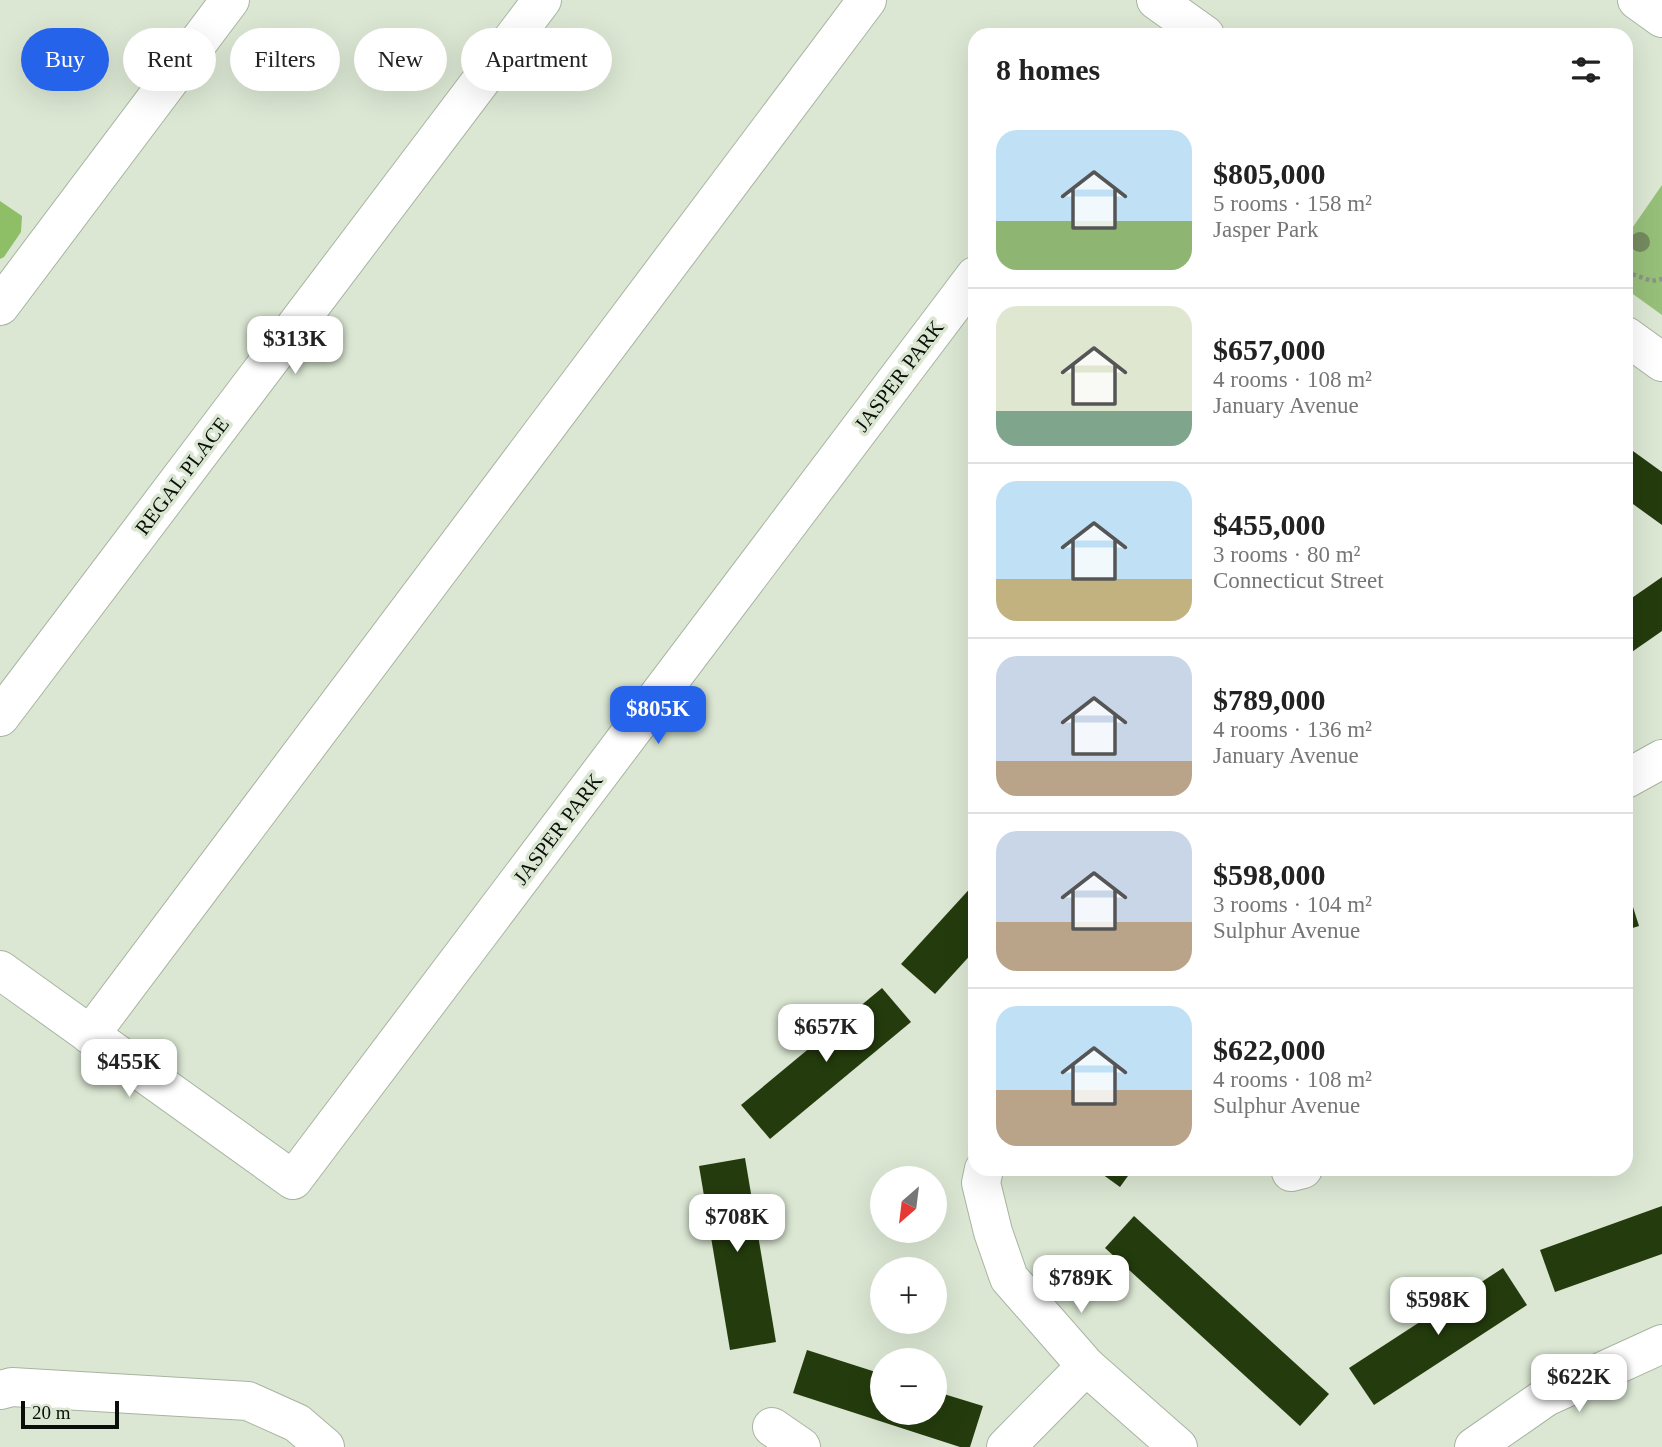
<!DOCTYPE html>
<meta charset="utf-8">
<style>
body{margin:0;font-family:"Times New Roman",serif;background:#f6f6f6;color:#222;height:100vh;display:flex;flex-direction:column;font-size:26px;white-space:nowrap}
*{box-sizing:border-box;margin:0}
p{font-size:23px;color:#767676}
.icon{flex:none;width:38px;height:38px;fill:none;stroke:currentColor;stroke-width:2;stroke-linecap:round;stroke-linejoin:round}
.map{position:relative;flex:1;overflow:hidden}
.sheet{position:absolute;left:968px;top:28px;width:665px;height:1148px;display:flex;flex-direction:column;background:#fff;border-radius:21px;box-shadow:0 7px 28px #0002}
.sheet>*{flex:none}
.banner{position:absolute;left:21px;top:28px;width:665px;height:63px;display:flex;gap:14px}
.needle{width:46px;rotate:208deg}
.tools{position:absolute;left:870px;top:1166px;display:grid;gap:14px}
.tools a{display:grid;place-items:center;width:77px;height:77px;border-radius:50%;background:#fff;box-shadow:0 7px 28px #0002;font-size:35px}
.scale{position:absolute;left:21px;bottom:18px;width:98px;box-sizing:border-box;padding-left:7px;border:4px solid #0a0e08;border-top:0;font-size:19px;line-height:24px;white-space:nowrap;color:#0a0e08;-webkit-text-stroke:5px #dbe7d3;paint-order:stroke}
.price{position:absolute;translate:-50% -60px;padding:0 16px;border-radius:14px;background:#fff;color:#222;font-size:23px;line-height:46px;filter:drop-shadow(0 2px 4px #0008)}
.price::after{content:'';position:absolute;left:50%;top:42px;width:21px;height:16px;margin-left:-10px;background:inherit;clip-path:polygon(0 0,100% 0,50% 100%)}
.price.on{background:#2563eb;color:#fff}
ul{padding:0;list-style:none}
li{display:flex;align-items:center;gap:21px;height:175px;padding:0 28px}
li+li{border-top:2px solid #e0e0e0}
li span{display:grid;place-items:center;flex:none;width:196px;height:140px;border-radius:21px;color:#555}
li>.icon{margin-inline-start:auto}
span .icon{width:84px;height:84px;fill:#fffc;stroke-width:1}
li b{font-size:30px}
h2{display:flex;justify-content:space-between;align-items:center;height:84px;padding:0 28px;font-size:30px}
.chip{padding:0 24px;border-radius:32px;background:#fff;box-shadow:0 7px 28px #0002;font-size:24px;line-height:63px}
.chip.on{background:#2563eb;color:#fff}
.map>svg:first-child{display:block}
.green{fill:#96bf79}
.forest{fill:#8ebf67}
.building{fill:#243c0d}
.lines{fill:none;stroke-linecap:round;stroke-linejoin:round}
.minor-casing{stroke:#a8b4a1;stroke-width:40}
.path{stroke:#8a9385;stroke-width:4.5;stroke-dasharray:3.5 3.5;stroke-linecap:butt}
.minor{stroke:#fff;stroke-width:38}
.tree{fill:#748b5f}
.labels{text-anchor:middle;stroke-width:7;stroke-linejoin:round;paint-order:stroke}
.street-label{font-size:21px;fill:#0a0e08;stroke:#dbe7d3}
</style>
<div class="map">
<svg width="1662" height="1447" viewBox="0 0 1662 1447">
<rect width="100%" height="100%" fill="#dbe7d3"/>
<polygon class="green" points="1662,185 1662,315 1626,289 1626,237"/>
<polygon class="forest" points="0,201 22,216 21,232 4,257 0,259"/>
<g class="building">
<polygon points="1626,446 1662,472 1662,525 1626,499"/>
<polygon points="1662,577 1662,631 1626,656 1626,602"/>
<polygon points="975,883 975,950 935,994 901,964"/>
<polygon points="1626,885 1639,926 1626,930"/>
<polygon points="882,988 911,1022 770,1139 741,1105"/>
<polygon points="745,1158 776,1342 730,1350 699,1166"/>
<polygon points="1095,1169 1133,1169 1120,1187"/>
<polygon points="1662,1206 1662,1254 1555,1292 1540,1250"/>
<polygon points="1134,1216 1329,1394 1300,1426 1105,1248"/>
<polygon points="1503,1268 1527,1305 1374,1405 1349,1368"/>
<polygon points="807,1350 882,1374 882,1412 934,1412 934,1391 983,1406 970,1447 960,1447 793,1393"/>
</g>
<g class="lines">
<defs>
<g id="minor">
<polyline points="1156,0 1205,35"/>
<polyline points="1637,0 1662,18"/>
<polyline points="0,306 230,0"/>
<polyline points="1626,336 1662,362"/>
<polyline points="0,717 542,0"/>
<polyline points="1626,779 1662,759"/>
<polyline points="0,970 293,1180 975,276"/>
<polyline points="90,1035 867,0"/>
<polyline points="984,1169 981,1183 993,1232 1009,1278 1086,1366 1178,1447"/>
<polyline points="1290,1169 1291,1172 1303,1169"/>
<polyline points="0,1390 12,1387 248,1401 297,1423 325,1447"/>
<polyline points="772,1427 801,1447"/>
<polyline points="1006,1447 1086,1366"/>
<polyline points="1474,1447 1546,1397 1662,1344"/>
</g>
</defs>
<use href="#minor" class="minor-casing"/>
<polyline class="path" points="1626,272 1652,281 1662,279"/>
<use href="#minor" class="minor"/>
</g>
<circle class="tree" cx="1640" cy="242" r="10"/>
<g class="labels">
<g class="street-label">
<text transform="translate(899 376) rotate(-53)" y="7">JASPER PARK</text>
<text transform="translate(182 476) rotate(-53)" y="7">REGAL PLACE</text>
<text transform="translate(558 829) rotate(-53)" y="7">JASPER PARK</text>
</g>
</g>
</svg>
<div class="tools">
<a><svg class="needle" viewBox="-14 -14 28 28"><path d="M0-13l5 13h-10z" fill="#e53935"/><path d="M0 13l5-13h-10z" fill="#767676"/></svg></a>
<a>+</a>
<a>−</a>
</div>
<div class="scale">20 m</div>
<b class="price" style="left:295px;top:376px">$313K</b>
<b class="price on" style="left:658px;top:746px">$805K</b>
<b class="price" style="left:826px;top:1064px">$657K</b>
<b class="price" style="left:129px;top:1099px">$455K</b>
<b class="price" style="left:737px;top:1254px">$708K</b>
<b class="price" style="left:1081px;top:1315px">$789K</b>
<b class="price" style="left:1438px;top:1337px">$598K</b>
<b class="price" style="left:1579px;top:1414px">$622K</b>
<div class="banner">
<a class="chip on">Buy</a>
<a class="chip">Rent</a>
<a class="chip">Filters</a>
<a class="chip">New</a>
<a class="chip">Apartment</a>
</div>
<section class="sheet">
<h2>8 homes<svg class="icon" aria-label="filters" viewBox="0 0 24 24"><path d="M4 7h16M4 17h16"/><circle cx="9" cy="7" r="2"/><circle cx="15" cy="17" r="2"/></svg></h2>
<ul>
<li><span style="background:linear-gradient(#bfe0f5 65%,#8fb573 0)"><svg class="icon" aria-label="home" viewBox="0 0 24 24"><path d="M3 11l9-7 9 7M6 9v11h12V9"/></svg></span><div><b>$805,000</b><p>5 rooms · 158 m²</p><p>Jasper Park</p></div></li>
<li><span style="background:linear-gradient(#dfe7d0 75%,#7fa58c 0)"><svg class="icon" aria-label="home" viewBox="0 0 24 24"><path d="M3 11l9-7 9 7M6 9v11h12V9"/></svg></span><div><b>$657,000</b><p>4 rooms · 108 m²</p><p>January Avenue</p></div></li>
<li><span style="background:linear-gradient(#bfe0f5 70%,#c2b280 0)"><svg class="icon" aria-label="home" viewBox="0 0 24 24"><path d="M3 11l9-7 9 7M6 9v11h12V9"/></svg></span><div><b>$455,000</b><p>3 rooms · 80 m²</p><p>Connecticut Street</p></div></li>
<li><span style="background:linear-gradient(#c9d6e8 75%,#b9a48a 0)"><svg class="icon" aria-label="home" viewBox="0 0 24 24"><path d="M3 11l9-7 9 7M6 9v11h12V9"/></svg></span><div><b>$789,000</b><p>4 rooms · 136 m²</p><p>January Avenue</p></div></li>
<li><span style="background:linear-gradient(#c9d6e8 65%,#b9a48a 0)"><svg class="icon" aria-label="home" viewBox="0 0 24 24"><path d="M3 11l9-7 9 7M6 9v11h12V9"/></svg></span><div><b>$598,000</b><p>3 rooms · 104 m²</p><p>Sulphur Avenue</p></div></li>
<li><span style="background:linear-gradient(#bfe0f5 60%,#b9a48a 0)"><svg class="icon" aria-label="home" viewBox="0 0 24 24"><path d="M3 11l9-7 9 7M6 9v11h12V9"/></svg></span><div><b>$622,000</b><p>4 rooms · 108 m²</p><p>Sulphur Avenue</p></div></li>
</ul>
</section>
</div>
